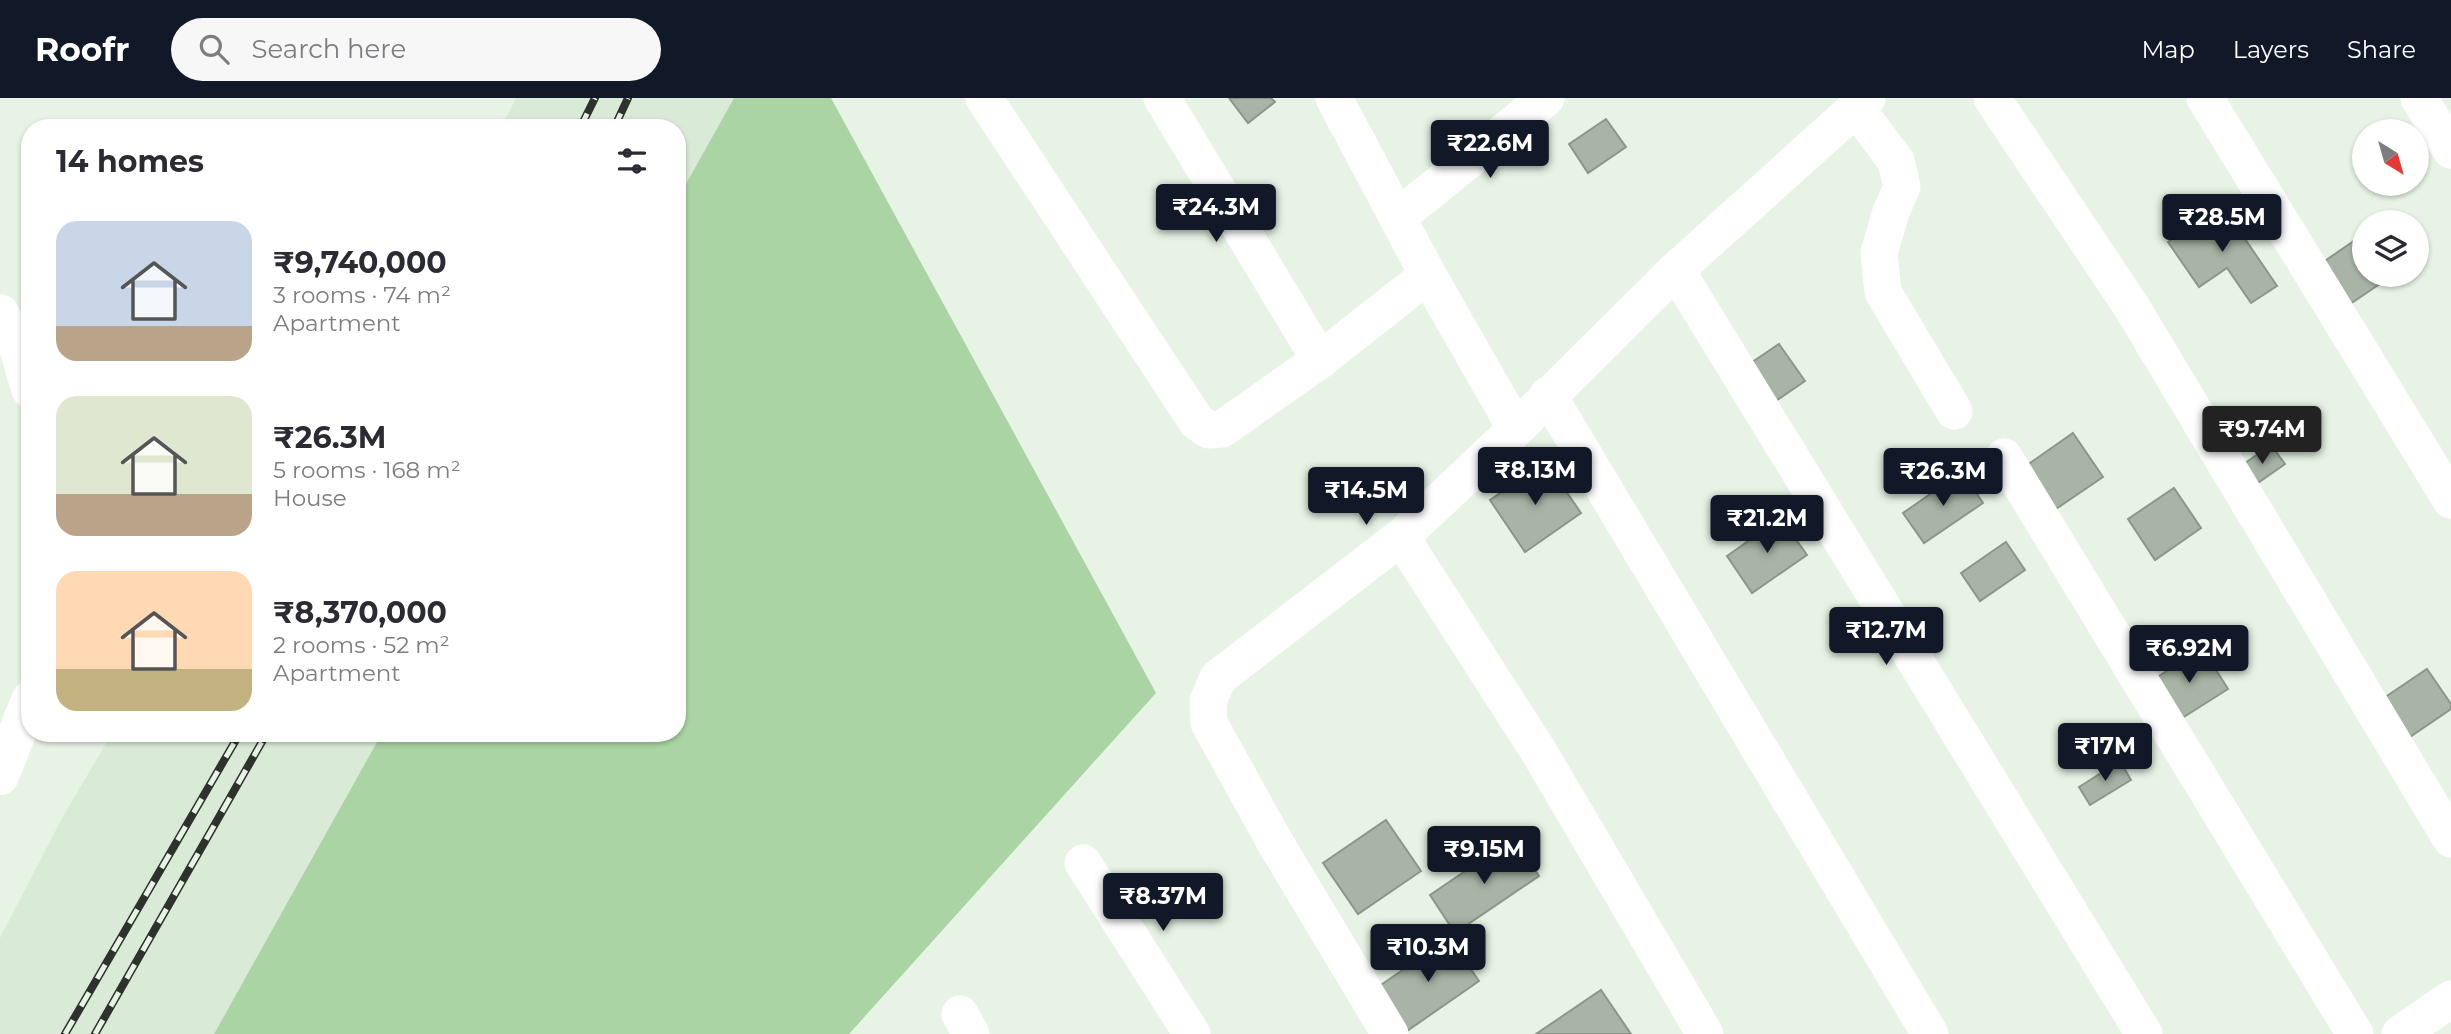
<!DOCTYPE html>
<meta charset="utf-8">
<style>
body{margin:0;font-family:Montserrat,sans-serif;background:#f7f7f7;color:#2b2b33;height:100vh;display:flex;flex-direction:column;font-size:26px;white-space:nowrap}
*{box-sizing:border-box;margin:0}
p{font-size:23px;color:#7c7c81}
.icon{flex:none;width:38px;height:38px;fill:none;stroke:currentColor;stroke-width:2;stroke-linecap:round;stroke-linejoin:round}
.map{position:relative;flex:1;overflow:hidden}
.side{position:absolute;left:21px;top:21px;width:665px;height:623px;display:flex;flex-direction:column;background:#fff;border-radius:28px;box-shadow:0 2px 5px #0004}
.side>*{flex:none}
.needle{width:46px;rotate:143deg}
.fabs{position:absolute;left:2352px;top:21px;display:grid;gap:14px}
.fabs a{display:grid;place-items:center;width:77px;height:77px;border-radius:50%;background:#fff;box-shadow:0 2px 5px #0004;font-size:35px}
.price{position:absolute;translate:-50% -60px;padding:0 16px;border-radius:7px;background:#111827;color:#fff;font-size:23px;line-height:46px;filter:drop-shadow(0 2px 4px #0008)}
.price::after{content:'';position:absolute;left:50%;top:42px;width:21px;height:16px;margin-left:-10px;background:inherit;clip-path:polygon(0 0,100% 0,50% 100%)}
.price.current{background:#222;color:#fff}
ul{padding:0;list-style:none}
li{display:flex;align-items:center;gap:21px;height:175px;padding:0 35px}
li span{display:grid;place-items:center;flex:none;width:196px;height:140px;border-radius:21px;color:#555}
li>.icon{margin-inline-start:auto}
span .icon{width:84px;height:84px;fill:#fffc;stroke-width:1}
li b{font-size:30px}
h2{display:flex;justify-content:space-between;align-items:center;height:84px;padding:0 35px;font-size:30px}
header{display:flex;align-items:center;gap:42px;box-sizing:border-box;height:98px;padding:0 35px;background:#111827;color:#fff}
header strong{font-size:33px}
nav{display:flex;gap:38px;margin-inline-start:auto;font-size:24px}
.search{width:490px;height:63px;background:#f7f7f7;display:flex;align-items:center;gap:18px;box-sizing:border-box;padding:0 24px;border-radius:38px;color:#7c7c81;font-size:26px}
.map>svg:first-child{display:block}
.built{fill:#d9ebd6}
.green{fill:#aad4a3}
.building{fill:#a8b5a6;stroke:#8b9789;stroke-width:2}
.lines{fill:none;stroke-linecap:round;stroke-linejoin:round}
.minor{stroke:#fff;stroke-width:37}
.highway{stroke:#fff;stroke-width:38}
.rail-casing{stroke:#2d332c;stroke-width:8}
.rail{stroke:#e7f4e5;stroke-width:5;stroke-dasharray:16;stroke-linecap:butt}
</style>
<header>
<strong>Roofr</strong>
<div class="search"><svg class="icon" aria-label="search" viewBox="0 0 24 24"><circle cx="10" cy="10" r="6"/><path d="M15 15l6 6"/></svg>Search here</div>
<nav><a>Map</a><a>Layers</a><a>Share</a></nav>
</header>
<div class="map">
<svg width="2451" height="936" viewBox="0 0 2451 936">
<rect width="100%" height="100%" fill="#e7f4e5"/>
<g class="built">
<polygon points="516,0 734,0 677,102 677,30 501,30"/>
<polygon points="112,635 382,635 214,936 0,936 0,840 61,722"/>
</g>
<polygon class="green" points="734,0 831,0 1156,595 849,936 214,936 382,635 677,635 677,102"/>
<g class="building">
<polygon points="1229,0 1271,0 1275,4 1248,25"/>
<polygon points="1606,21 1626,49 1588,75 1569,46"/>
<polygon points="2222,107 2277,188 2251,205 2227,170 2199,189 2168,144"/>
<polygon points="2364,136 2364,177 2393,177 2344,210 2316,169"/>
<polygon points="1779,246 1805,283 1764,311 1739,273"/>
<polygon points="2073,335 2103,379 2050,415 2020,372"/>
<polygon points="2271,347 2285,366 2252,389 2238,370"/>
<polygon points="1546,364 1581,415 1525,454 1490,402"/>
<polygon points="1962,374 1983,405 1924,445 1903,415"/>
<polygon points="2174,390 2201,430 2155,462 2128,421"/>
<polygon points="1781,420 1807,457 1752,495 1727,458"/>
<polygon points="2006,444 2025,472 1980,503 1961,475"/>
<polygon points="2202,550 2228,591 2176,624 2150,584"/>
<polygon points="2427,571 2451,606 2451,611 2401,645 2375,606"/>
<polygon points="2120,663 2131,682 2090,707 2079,689"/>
<polygon points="1386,722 1421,773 1358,816 1323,765"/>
<polygon points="1514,740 1539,778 1455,835 1430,797"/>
<polygon points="1449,840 1479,883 1407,933 1378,889"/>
<polygon points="1601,892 1631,936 1536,936"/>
</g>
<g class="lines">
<g class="minor">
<polyline points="984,0 1197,324 1209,332 1222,331 1320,262 1428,177"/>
<polyline points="1162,0 1320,262"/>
<polyline points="1334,0 1428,177 1516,331"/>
<polyline points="1992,0 2131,208 2451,741"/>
<polyline points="2205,0 2451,402"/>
<polyline points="2419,0 2451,52"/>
<polyline points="1856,10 1896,63 1902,89 1891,114 1879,155 1883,194 1954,313"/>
<polyline points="1398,119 1546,0"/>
<polyline points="1676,172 2144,936"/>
<polyline points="1548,297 1930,936"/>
<polyline points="2004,359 2355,936"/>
<polyline points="1401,439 1539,654 1705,936"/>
<polyline points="1083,765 1192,936"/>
<polyline points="960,916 971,936"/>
<polyline points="1390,936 1276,746 1209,625 1208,603 1218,580 1401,439 1516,331 1676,172 1867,0"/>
<polyline points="2400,936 2451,901"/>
</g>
<g class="highway">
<polyline points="0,215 19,252 30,291"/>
<polyline points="0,678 30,602"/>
</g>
<defs>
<g id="rail">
<polyline points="580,30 595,0"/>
<polyline points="614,30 628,0"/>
<polyline points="65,936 240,635"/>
<polyline points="95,936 267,635"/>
</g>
</defs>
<use href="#rail" class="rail-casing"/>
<use href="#rail" class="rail"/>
</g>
</svg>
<div class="fabs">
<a><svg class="needle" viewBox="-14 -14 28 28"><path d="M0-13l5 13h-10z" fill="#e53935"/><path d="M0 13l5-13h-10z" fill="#7c7c81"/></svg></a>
<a><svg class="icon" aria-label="layers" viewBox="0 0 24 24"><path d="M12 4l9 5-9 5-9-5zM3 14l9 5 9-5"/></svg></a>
</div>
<b class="price" style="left:1490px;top:82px">₹22.6M</b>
<b class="price" style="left:1216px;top:146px">₹24.3M</b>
<b class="price" style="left:2222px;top:156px">₹28.5M</b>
<b class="price current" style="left:2262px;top:368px">₹9.74M</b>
<b class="price" style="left:1535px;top:409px">₹8.13M</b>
<b class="price" style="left:1943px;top:410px">₹26.3M</b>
<b class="price" style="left:1366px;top:429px">₹14.5M</b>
<b class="price" style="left:1767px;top:457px">₹21.2M</b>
<b class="price" style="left:1886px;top:569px">₹12.7M</b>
<b class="price" style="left:2189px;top:587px">₹6.92M</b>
<b class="price" style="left:2105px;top:685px">₹17M</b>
<b class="price" style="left:1484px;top:788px">₹9.15M</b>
<b class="price" style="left:1163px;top:835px">₹8.37M</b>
<b class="price" style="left:1428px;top:886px">₹10.3M</b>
<section class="side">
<h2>14 homes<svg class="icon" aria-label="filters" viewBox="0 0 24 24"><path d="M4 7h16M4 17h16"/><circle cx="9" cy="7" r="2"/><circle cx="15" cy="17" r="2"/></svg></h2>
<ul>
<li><span style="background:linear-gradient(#c9d6e8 75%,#b9a48a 0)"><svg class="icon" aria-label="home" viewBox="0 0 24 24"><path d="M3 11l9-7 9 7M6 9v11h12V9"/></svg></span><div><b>₹9,740,000</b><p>3 rooms · 74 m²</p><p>Apartment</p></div></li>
<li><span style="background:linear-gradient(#dfe7d0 70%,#b9a48a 0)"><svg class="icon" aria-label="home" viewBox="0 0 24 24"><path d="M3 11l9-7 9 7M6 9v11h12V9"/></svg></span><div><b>₹26.3M</b><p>5 rooms · 168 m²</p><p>House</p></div></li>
<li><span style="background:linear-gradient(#ffd9b3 70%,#c2b280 0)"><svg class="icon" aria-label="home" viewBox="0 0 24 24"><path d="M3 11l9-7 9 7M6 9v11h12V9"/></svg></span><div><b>₹8,370,000</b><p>2 rooms · 52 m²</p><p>Apartment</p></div></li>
</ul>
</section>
</div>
